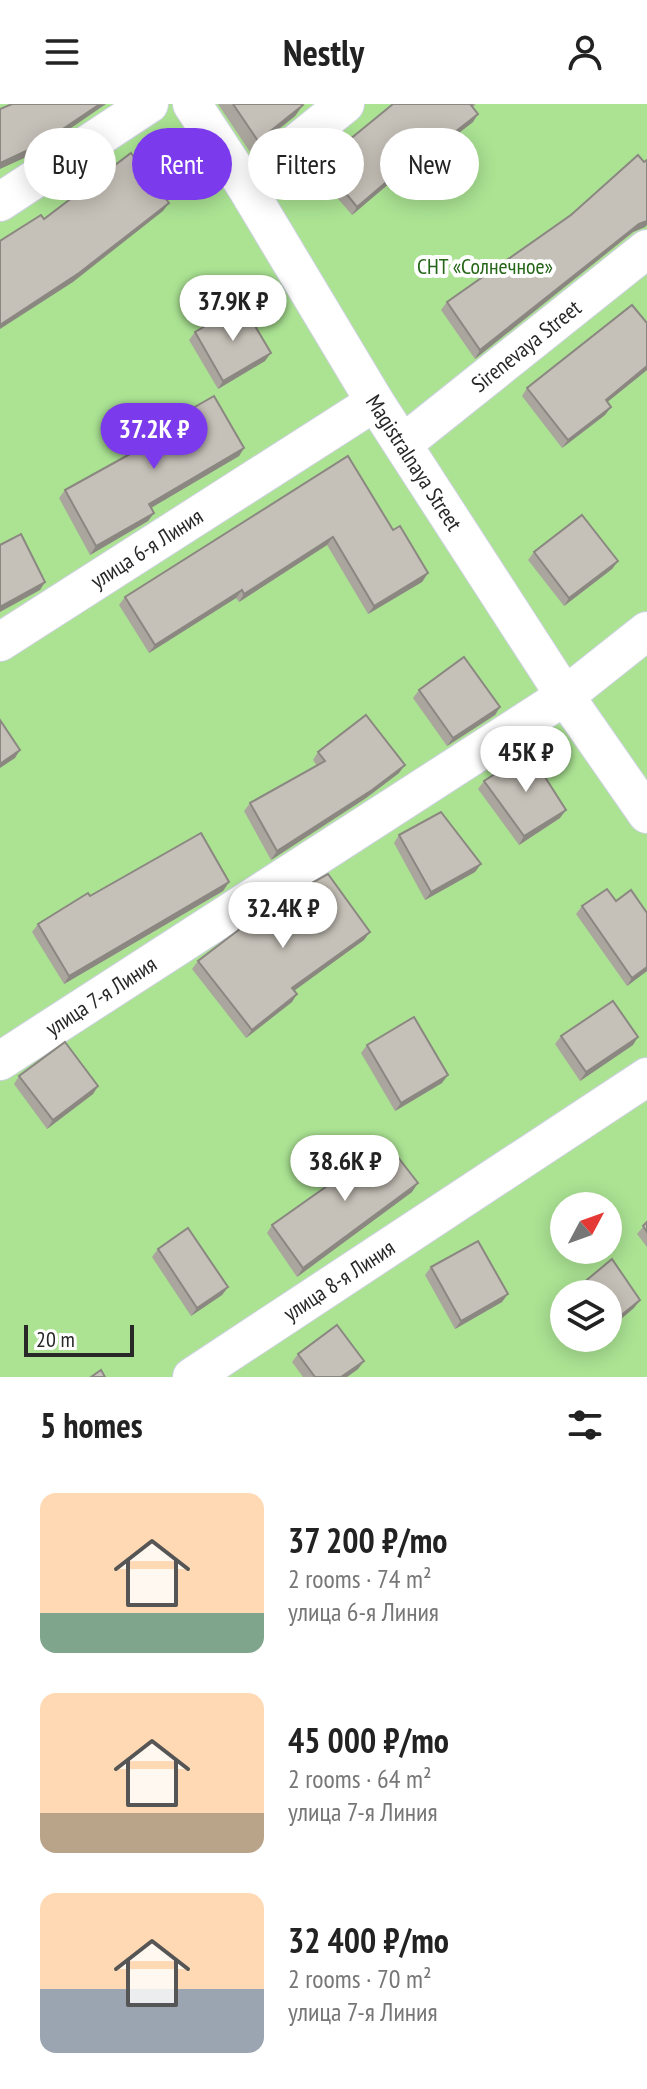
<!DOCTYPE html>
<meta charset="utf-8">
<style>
body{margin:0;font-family:"PT Sans Narrow",sans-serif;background:#f6f6f6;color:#222;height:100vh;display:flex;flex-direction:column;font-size:30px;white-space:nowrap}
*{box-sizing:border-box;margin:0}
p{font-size:26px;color:#767676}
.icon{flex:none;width:44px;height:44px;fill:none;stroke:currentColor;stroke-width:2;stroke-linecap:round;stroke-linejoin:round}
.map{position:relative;height:1273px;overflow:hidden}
.sheet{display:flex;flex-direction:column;background:#fff;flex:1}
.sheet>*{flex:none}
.guide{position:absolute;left:24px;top:24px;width:600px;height:72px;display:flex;gap:16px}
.needle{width:52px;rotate:49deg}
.fabs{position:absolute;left:550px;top:1088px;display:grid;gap:16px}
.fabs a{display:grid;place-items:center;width:72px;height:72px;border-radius:50%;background:#fff;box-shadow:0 4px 20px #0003;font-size:40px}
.scale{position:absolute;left:24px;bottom:20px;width:110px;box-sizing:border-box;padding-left:8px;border:4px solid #282828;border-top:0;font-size:22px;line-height:28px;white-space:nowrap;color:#282828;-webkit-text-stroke:6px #fff;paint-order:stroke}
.price{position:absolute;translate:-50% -68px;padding:0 18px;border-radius:28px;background:#fff;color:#222;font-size:26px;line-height:52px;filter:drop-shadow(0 2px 4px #0008)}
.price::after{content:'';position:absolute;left:50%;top:48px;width:24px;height:18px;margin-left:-12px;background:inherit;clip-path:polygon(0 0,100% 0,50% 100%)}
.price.selected{background:#7c3aed;color:#fff}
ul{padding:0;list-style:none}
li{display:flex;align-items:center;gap:24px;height:200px;padding:0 40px}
li span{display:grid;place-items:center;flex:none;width:224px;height:160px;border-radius:16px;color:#555}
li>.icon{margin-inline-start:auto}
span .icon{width:96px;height:96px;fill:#fffc;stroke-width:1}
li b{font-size:34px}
h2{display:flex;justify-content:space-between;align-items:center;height:96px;padding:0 40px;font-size:34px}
.pill{padding:0 28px;border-radius:36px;background:#fff;box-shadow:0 4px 20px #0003;font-size:28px;line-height:72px}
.pill.selected{background:#7c3aed;color:#fff}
header{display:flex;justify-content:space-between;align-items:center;height:104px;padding:0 40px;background:#fff;font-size:36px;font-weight:700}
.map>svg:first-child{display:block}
.green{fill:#abe393;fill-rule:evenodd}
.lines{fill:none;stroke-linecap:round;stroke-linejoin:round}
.minor-casing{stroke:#ced1e1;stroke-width:40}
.minor{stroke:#fff;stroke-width:38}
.wall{fill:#aaa69e}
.shaded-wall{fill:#8b8781}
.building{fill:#c6c1b8;stroke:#8b8781;stroke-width:2}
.labels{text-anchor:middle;stroke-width:8;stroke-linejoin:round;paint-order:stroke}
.park-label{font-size:22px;fill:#246517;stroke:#fff}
.street-label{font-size:22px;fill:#282828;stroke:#fff}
</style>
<header><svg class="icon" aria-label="menu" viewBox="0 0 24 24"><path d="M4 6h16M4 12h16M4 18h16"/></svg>Nestly<svg class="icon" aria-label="person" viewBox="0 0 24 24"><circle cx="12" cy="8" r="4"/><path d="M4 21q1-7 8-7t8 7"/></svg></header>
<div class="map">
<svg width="647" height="1273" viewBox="0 0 647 1273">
<rect width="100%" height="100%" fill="#ebe4d8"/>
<path class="green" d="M0 0H647V1273H0ZM564 1102H608V1146H564ZM564 1190H608V1234H564Z"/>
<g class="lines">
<defs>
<g id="minor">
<path id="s1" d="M192 0 245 81 375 298 565 592 647 710"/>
<polyline points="245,81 345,0"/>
<polyline points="0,98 149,0"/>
<path id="s2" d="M404 339 647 145"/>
<path id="s3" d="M0 538 375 298"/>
<path id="s4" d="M0 957 565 592 647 527"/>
<path id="s5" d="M192 1273 647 973"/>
</g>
</defs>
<use href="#minor" class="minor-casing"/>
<use href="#minor" class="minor"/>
</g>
<g class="wall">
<polygon points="218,0 302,0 303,1 295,12 250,48"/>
<polygon points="393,0 476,0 473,3 473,18 421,58 418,55 352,111 315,68 321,59"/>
<polygon points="644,58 645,123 633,128 475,255 441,206 447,198"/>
<polygon points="195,228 265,257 218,285 189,236"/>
<polygon points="647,266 607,298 611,303 605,311 562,344 522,292 527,284"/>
<polygon points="146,331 244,344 239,352 151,404 154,409 148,417 90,451 59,394 65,386 142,343 140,340"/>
<polygon points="348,352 393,426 428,469 422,478 368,510 327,441 239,498 236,494 149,549 119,501 125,493"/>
<polygon points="534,448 618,457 612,465 564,502 528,456"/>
<polygon points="419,586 500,603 495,611 447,642 413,594"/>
<polygon points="318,648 399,669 366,694 271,756 244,707 250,699 317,662 313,656"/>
<polygon points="484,677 560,714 519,741 478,685"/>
<polygon points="399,731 481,760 475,768 425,796 394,739"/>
<polygon points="229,778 223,787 64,880 32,828 38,820 90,792"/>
<polygon points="582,802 647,867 627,882 576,810"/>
<polygon points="254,821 364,836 294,886 292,898 246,934 192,865 198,857"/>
<polygon points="561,932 633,941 580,977 555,940"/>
<polygon points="367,941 442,979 395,1007 361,949"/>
<polygon points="19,972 98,982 93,990 47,1025 14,980"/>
<polygon points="338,1069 412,1088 297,1173 267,1129 272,1121 333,1078 332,1077"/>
<polygon points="647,1118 647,1143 637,1130"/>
<polygon points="158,1145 228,1183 222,1191 191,1212 152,1153"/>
<polygon points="431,1163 502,1198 455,1225 425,1171"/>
<polygon points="564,1196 564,1209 559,1203"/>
<polygon points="585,1234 598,1234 590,1240"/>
<polygon points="298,1250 364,1257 358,1265 347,1273 303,1273 292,1258"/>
</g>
<g class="shaded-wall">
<polygon points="100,0 106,0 33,50 0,65 0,59"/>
<polygon points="303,1 295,12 250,48 258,37"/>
<polygon points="478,10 473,18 421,58 427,50"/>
<polygon points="424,46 418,55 352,111 357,103"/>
<polygon points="169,99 163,107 73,178 0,225 0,221"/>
<polygon points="647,117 647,121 645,123 633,128 475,255 480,246 639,120"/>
<polygon points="271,249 265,257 218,285 223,277"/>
<polygon points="647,262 647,266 600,304 606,296"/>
<polygon points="611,303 605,311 562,344 568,336"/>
<polygon points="244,344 239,352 144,408 149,400"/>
<polygon points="154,409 148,417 90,451 96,442"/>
<polygon points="333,433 327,441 239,498 244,490"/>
<polygon points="618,457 612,465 564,502 569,494"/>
<polygon points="428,469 422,478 368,510 374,502"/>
<polygon points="45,478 40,486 0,508 0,503"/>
<polygon points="242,486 236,494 149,549 155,541"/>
<polygon points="500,603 495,611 447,642 453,634"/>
<polygon points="20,646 15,654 0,664 0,660"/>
<polygon points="405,661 399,669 366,694 271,756 277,747"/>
<polygon points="566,706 560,714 519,741 524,732"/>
<polygon points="481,760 475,768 425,796 431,788"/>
<polygon points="229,778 223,787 64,880 69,872"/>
<polygon points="370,828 364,836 287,892 292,884"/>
<polygon points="647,863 647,867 627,882 632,874"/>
<polygon points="297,890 292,898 246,934 252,926"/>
<polygon points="638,933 633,941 580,977 586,968"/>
<polygon points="448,971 442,979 395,1007 401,999"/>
<polygon points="98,982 93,990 47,1025 53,1016"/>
<polygon points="418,1079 412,1088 297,1173 303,1164"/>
<polygon points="228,1183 222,1191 191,1212 197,1204"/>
<polygon points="508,1190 502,1198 455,1225 461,1217"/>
<polygon points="640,1196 634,1204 608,1226 608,1222"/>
<polygon points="364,1257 358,1265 347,1273 341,1273"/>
</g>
<g class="building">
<polygon points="12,0 100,0 39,41 0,59 0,5"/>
<polygon points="233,0 302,0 303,1 258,37"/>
<polygon points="393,0 473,0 471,1 478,10 427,50 424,46 357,103 321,59"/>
<polygon points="131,49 169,99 79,169 0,221 0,137 41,111 44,115"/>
<polygon points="638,51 644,58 647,56 647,117 639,120 480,246 447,198 571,111"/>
<polygon points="242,200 271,249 223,277 195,228"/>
<polygon points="632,201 647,219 647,262 606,296 611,303 568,336 527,284"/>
<polygon points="214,292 244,344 149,400 154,409 96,442 65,386 150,339 146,331"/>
<polygon points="348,352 393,426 400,422 428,469 374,502 333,433 244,490 242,486 155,541 125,493"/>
<polygon points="582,411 618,457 569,494 534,448"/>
<polygon points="21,430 45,478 0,503 0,441"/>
<polygon points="464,553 500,603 453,634 419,586"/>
<polygon points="366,611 405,661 372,686 277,747 250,699 325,657 318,648"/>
<polygon points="0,616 20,646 0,660"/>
<polygon points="529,648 566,706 524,732 484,677"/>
<polygon points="441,708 481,760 431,788 399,731"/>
<polygon points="201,729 229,778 69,872 38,820 88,789 90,792"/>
<polygon points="328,770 370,828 292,884 297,890 252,926 198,857 249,818 251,817 254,821 299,786"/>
<polygon points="607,785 616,797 631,786 647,809 647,863 632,874 582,802"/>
<polygon points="613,897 638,933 586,968 561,932"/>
<polygon points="414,913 448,971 401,999 367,941"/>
<polygon points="65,938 98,982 53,1016 19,972"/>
<polygon points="383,1034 418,1079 303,1164 272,1121 341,1072 338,1069"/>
<polygon points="647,1118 647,1128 643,1122"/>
<polygon points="188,1124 228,1183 197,1204 158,1145"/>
<polygon points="478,1137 508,1190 461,1217 431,1163"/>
<polygon points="612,1155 640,1196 608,1222 608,1190 570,1190"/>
<polygon points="337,1221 364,1257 341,1273 315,1273 298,1250"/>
<polygon points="101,1266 105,1273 91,1273"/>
</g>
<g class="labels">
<g class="park-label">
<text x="485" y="170">СНТ «Солнечное»</text>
</g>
<g class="street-label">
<text dy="8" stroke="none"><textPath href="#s2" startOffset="156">Sirenevaya Street</textPath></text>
<text dy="8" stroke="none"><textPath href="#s1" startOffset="422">Magistralnaya Street</textPath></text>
<text dy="8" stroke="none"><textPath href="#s3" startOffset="174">улица 6-я Линия</textPath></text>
<text dy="8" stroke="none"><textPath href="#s4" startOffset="120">улица 7-я Линия</textPath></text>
<text dy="8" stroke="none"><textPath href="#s5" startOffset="176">улица 8-я Линия</textPath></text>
</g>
</g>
</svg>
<div class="fabs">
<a><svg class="needle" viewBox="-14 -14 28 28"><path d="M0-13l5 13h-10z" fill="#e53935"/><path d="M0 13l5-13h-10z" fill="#767676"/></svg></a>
<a><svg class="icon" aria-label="layers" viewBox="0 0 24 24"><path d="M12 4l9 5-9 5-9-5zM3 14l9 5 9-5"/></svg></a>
</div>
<div class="scale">20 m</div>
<b class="price" style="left:233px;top:239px">37.9K ₽</b>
<b class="price selected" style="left:154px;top:367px">37.2K ₽</b>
<b class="price" style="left:526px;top:690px">45K ₽</b>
<b class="price" style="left:283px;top:846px">32.4K ₽</b>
<b class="price" style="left:345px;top:1099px">38.6K ₽</b>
<div class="guide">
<a class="pill">Buy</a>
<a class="pill selected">Rent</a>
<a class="pill">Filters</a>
<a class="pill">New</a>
</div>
</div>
<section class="sheet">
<h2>5 homes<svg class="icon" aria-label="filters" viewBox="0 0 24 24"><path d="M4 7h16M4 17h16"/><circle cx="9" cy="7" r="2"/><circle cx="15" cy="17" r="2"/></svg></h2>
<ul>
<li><span style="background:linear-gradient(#ffd9b3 75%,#7fa58c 0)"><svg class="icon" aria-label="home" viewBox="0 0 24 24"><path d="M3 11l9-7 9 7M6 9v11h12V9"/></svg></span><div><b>37 200 ₽/mo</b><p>2 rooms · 74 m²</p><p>улица 6-я Линия</p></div></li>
<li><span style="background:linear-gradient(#ffd9b3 75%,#b9a48a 0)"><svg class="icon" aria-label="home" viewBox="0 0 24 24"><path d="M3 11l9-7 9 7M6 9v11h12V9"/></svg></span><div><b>45 000 ₽/mo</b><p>2 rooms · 64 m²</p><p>улица 7-я Линия</p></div></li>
<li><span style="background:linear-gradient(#ffd9b3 60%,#9aa5b1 0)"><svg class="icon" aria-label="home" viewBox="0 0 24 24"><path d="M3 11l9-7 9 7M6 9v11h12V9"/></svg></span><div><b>32 400 ₽/mo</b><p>2 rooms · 70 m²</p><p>улица 7-я Линия</p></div></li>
</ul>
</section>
